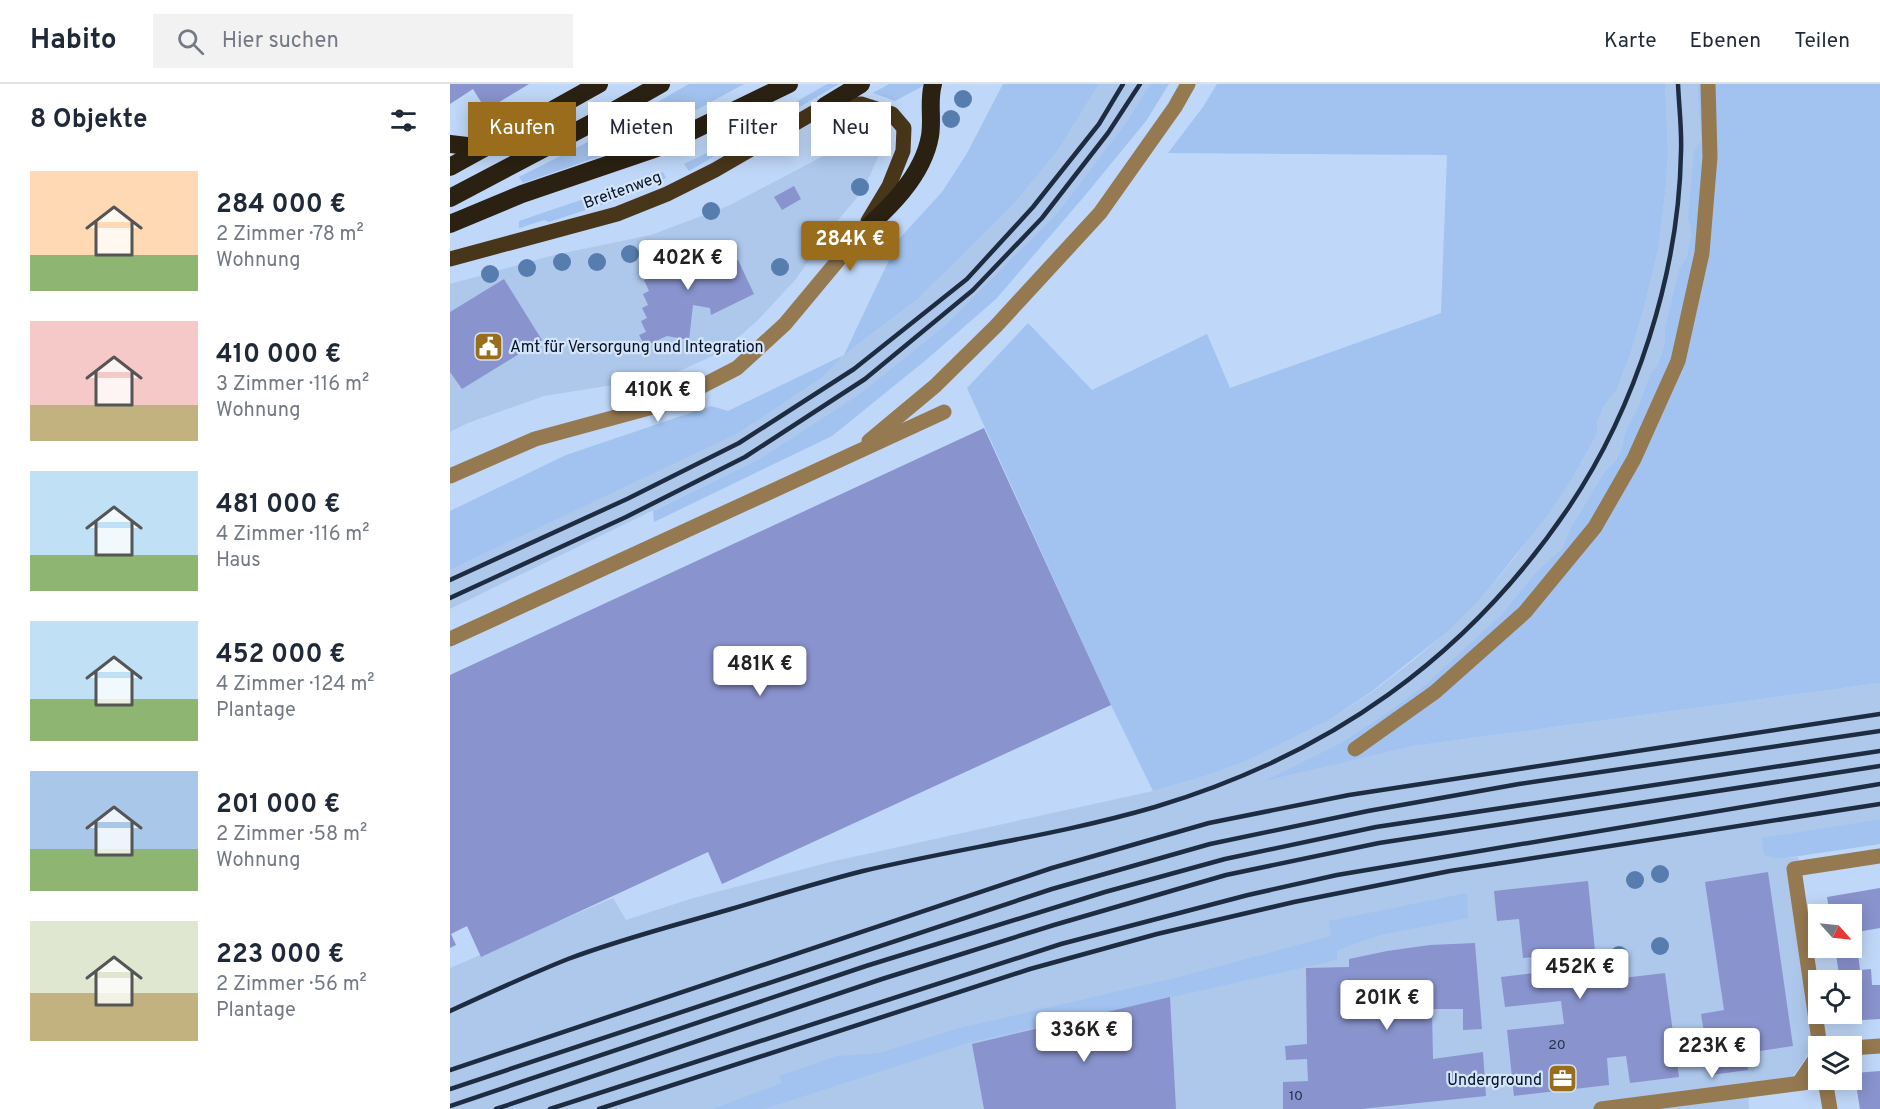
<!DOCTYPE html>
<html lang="de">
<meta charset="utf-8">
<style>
body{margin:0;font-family:Overpass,sans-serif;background:#f2f2f3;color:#1f2937;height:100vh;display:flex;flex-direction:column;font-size:22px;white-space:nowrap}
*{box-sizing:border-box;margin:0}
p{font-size:20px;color:#747a83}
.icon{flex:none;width:33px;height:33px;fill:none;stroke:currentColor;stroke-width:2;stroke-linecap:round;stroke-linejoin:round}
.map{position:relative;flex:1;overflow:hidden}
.sheet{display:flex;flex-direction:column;background:#fff;width:450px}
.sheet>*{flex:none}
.hud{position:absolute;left:18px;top:18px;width:570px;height:54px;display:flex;gap:12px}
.needle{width:39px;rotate:117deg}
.controls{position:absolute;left:1358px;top:820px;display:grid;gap:12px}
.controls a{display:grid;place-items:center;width:54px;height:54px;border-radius:0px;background:#fff;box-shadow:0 3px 15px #0003;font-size:30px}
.price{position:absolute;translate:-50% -51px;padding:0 14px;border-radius:6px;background:#fff;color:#222;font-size:20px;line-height:39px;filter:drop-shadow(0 2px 3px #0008)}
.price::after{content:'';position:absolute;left:50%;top:36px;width:18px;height:14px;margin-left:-9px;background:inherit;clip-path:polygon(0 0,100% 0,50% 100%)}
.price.on{background:#9a6d1c;color:#fff}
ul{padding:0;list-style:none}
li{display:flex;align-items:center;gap:18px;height:150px;padding:0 30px}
li span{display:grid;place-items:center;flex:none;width:168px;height:120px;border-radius:0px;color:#555}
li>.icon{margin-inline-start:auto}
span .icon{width:72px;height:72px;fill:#fffc;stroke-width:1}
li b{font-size:26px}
h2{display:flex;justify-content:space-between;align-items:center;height:72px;padding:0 30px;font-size:26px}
.chip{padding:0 21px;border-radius:0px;background:#fff;box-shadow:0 3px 15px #0003;font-size:21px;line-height:54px}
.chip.on{background:#9a6d1c;color:#fff}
header{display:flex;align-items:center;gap:36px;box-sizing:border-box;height:84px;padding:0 30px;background:#fff;border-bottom:2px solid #e0e1e3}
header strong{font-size:28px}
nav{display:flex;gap:33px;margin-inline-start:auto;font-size:21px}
.search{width:420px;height:54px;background:#f2f2f3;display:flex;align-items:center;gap:15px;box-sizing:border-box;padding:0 21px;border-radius:0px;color:#747a83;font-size:22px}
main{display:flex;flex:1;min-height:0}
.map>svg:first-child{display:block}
.built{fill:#aec8ec}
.green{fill:#a2c2ef}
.building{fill:#8993cd}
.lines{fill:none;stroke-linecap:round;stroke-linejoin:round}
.minor{stroke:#957950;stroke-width:15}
.major{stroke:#48361a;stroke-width:15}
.highway{stroke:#2a2112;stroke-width:18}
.rail{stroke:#1d2c41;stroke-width:4.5}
.tree{fill:#567dae}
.labels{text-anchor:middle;stroke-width:4.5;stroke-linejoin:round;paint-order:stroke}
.number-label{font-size:14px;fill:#26324f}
.street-label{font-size:16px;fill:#051225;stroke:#d4e4fa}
.poi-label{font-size:16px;fill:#051225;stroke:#d4e4fa;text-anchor:start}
</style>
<header>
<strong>Habito</strong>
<div class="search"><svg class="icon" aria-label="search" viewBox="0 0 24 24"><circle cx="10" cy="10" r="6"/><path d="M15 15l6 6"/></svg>Hier suchen</div>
<nav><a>Karte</a><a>Ebenen</a><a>Teilen</a></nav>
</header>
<main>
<section class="sheet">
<h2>8 Objekte<svg class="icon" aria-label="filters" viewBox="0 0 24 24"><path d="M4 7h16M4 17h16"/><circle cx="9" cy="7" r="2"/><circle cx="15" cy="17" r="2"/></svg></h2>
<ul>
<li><span style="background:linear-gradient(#ffd9b3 70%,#8fb573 0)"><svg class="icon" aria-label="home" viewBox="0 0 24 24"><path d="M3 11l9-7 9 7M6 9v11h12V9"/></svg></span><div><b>284 000 €</b><p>2 Zimmer · 78 m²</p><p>Wohnung</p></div></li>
<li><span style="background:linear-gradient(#f6c9c9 70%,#c2b280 0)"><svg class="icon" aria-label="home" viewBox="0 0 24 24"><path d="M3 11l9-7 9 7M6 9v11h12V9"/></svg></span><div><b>410 000 €</b><p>3 Zimmer · 116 m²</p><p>Wohnung</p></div></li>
<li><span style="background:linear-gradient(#bfe0f5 70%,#8fb573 0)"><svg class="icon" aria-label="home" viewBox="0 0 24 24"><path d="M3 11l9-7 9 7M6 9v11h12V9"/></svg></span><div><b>481 000 €</b><p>4 Zimmer · 116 m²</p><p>Haus</p></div></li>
<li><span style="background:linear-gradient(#bfe0f5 65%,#8fb573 0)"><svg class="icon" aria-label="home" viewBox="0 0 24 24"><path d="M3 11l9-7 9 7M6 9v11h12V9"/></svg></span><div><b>452 000 €</b><p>4 Zimmer · 124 m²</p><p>Plantage</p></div></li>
<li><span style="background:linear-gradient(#a9c7e8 65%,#8fb573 0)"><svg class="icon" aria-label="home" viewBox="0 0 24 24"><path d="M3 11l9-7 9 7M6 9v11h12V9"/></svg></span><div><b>201 000 €</b><p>2 Zimmer · 58 m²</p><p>Wohnung</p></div></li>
<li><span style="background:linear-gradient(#dfe7d0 60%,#c2b280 0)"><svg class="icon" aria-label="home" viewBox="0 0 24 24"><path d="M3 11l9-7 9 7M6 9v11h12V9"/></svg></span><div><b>223 000 €</b><p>2 Zimmer · 56 m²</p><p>Plantage</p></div></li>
</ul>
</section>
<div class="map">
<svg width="1430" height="1025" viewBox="0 0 1430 1025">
<rect width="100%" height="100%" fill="#bfd7f8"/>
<g class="built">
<polygon points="649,0 700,0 677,37 608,128 493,243 408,311 311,374 0,525 0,486 287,350 373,293 394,271 469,214 564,120 608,66"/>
<polygon points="1215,0 1247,0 1251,58 1238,134 1241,150 1237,172 1229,185 1215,243 1215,259 1208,280 1200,290 1189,321 1175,348 1172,364 1165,378 1155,387 1121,443 1112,464 1086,488 1051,531 1014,567 976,600 935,630 892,658 818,695 963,662 1430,599 1430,735 1312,755 1329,775 1348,773 1371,956 1362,964 1337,1002 1298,1008 1299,1025 0,1025 0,884 163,814 176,836 240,815 380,778 703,707 749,694 794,678 879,636 921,609 960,579 997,548 1032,513 1066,472 1123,393 1147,350 1147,339 1154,322 1167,305 1182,265 1209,161 1216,101 1218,67"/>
<polygon points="425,49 429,55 430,68 414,105 384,141 346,195 308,236 273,267 219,292 94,312 18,339 0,348 0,200 104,171 201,151 278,122 396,60"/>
</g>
<g class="green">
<polygon points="239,0 294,0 226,37 203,47 202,54 73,99 69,93 132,61"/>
<polygon points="377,0 389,0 239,87 234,80 259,68"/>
<polygon points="439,0 475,0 475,1 445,17 423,9"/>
<polygon points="553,0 649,0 608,66 564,120 469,214 394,271 373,293 287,350 0,486 0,427 116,371 261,322 278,327 394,271 449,155 492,108 516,71"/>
<polygon points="700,0 719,0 696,37 632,115 546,215 476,276 382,352 204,438 203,427 311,374 408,311 493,243 608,128 677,37"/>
<polygon points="767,0 1215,0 1218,67 1216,101 1209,161 1196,214 1182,265 1167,305 1154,322 1147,339 1147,350 1123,393 1097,432 1032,513 997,548 921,608 879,636 794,678 749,694 703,707 661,621 517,304 578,239 642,306 757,250 780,304 991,229 997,71 718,69 753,23"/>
<polygon points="1247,0 1430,0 1430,599 963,662 814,697 892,658 935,630 976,600 1051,531 1086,488 1112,464 1121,443 1155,387 1165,378 1172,364 1175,348 1189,321 1200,290 1208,280 1215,259 1215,243 1229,185 1237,172 1241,150 1238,134 1244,67 1251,58"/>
<polygon points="213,88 216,94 175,113 99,138 94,136 69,144 69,137"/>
<polygon points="1430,735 1430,760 1329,775 1314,771 1312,754"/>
<polygon points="1017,809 1018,834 930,851 887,866 887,876 521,958 314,1025 262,1025 332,999 329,992 387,972 429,969 506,945 725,894 881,852 879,837"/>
</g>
<g class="building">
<polygon points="0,0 79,0 36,26 23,5 0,20"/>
<polygon points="344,102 351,115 332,126 324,113"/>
<polygon points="212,161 216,169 280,174 279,177 288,176 304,210 261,231 260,224 243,221 239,256 217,252 195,262 189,251 196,248 191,237 197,234 192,224 198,221 193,210 199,207 194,196 199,194 195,183 201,181 196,170"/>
<polygon points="54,195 92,256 12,305 0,288 0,228"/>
<polygon points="534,344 661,621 272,800 258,768 31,873 17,842 1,850 6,861 0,864 0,591"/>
<polygon points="1318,788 1343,962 1296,969 1298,986 1261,991 1251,930 1274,926 1255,798"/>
<polygon points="1138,797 1148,897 1215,889 1229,993 1180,999 1176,972 1157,974 1159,1001 1064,1012 1057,946 1114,940 1111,917 1055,923 1051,893 1100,887 1099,871 1073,874 1069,835 1047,837 1044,807"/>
<polygon points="1430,804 1430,844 1407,848 1408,852 1406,853 1410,886 1421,885 1422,901 1430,901 1430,935 1396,937 1395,930 1401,930 1401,897 1390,897 1385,864 1401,864 1401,831 1380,831 1377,813"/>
<polygon points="1025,859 1032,945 1013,946 1013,925 982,925 983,975 1033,968 1036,1012 911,1025 833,1025 833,998 858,997 857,975 836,976 835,962 857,960 856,884 899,883 899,875 937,867 980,861"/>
<polygon points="720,913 726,1025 534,1025 522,960"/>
<polygon points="1430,987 1430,1025 1410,1025 1404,989"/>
</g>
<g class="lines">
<g class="minor">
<polyline points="419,357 485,302 546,242 650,129 725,23 738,0"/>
<polyline points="0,392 85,355 221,318 287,284 335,240 410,150"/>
<polyline points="0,555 494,328"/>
<polyline points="905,665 985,608 1075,528 1145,443 1184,375 1228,277 1252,169 1260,73 1258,0"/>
<polyline points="1370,963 1344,785 1430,772"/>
<polyline points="1401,964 1430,962"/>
<polyline points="1349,999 1368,971"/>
<polyline points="1151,1025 1375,996 1380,1025"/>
</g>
<polyline class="major" points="0,175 167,130 217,110 265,86 375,22 411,20 442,30 454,44 453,67 439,102 418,137"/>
<g class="highway">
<polyline points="375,22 411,0"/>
<polyline points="0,60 34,64"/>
<polyline points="0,83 149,0"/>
<polyline points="0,114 142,39 211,0"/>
<polyline points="0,140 72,110 207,64 339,0"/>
<path d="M410 150C439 124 473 92 480 52 483 34 478 17 483 0"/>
</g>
<g class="rail">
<polyline points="0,496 177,415 289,359 404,285 517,195 583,123 649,40 673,0"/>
<polyline points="0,514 176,433 295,373 415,295 523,206 592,134 658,49 690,0"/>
<path d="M0 927C39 909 78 891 118 875 171 855 226 841 281 825 325 812 369 798 413 787 510 764 609 751 705 723 879 671 1017 574 1119 423 1186 323 1229 189 1231 68 1232 46 1229 23 1228 0"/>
<polyline points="0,986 602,784 759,739 899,711 1430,630"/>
<polyline points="0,1005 602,805 760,760 918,727 1069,700 1430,647"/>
<polyline points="0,1022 416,882 655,808 775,775 926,743 1430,667"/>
<polyline points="46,1025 432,895 604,841 776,791 929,759 1430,682"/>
<polyline points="100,1025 611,860 798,811 887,791 1430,700"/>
<polyline points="149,1025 580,885 707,850 844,818 1000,787 1430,720"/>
</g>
</g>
<g class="tree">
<circle cx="513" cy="15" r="9"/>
<circle cx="501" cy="35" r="9"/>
<circle cx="411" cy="62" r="9"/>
<circle cx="410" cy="103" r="9"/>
<circle cx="261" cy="127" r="9"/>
<circle cx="363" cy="151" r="9"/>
<circle cx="180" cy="170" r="9"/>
<circle cx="112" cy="178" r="9"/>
<circle cx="147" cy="178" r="9"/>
<circle cx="330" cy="183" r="9"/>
<circle cx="77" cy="184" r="9"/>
<circle cx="40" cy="190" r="9"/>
<circle cx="1210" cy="790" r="9"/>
<circle cx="1185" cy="796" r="9"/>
<circle cx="1210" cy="862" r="9"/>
<circle cx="1169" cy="871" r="9"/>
</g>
<defs>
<symbol id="civic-square" viewBox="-11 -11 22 22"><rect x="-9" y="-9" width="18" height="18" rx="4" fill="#9a6d1c" stroke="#d4e4fa"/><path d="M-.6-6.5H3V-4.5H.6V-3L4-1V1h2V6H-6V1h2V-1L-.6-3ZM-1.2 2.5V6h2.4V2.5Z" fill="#fff"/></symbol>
<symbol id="office-square" viewBox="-11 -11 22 22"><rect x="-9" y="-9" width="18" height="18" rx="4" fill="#9a6d1c" stroke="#d4e4fa"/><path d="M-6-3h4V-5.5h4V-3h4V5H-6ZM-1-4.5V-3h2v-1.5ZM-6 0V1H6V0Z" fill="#fff"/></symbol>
</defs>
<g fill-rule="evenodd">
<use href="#civic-square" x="22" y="246" width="33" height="33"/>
<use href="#office-square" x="1096" y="978" width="33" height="33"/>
</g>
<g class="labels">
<g class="number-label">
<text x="1107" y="965">20</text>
<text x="846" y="1016">10</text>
</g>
<g class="street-label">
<text transform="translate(172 105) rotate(-20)" y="6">Breitenweg</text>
</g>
<g class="poi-label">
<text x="60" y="268">Amt für Versorgung und Integration</text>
<text x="1092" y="1001" text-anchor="end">Underground</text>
</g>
</g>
</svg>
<div class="controls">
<a><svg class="needle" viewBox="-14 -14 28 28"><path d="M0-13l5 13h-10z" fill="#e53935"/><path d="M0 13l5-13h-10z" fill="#747a83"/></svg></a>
<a><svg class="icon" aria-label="locate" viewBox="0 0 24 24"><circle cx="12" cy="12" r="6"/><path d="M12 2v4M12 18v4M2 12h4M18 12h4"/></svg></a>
<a><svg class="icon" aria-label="layers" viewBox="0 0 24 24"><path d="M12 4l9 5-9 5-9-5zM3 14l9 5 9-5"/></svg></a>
</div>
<b class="price on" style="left:400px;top:188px">284K €</b>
<b class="price" style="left:238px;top:207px">402K €</b>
<b class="price" style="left:208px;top:339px">410K €</b>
<b class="price" style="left:310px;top:613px">481K €</b>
<b class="price" style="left:1130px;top:916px">452K €</b>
<b class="price" style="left:937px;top:947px">201K €</b>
<b class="price" style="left:634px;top:979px">336K €</b>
<b class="price" style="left:1262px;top:995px">223K €</b>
<div class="hud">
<a class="chip on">Kaufen</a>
<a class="chip">Mieten</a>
<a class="chip">Filter</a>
<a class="chip">Neu</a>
</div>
</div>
</main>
